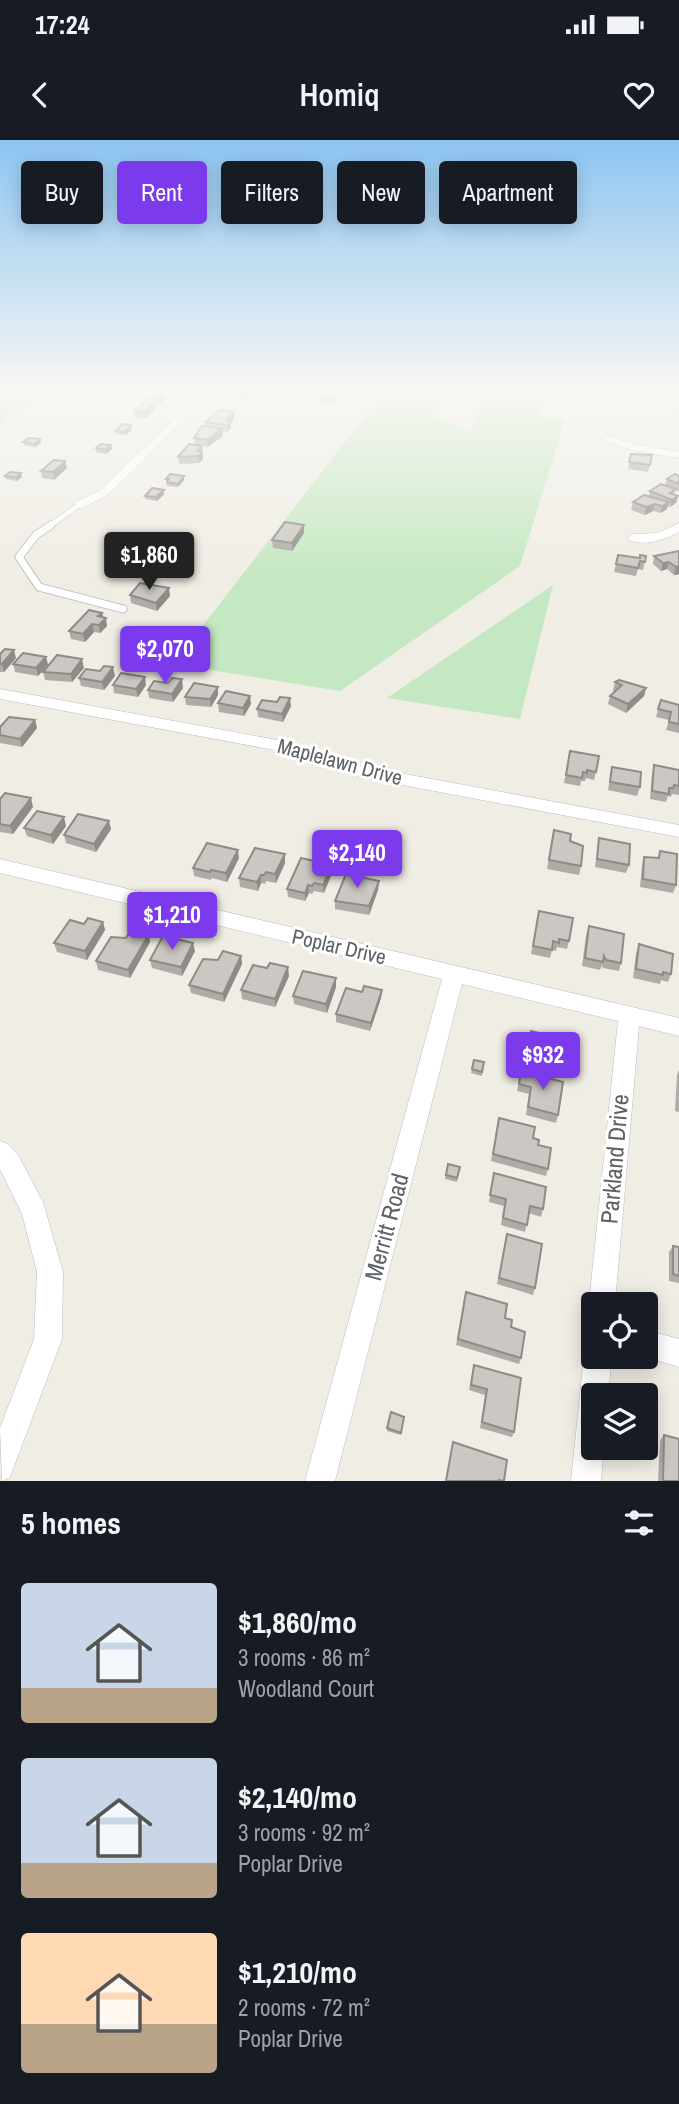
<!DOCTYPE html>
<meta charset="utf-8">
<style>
body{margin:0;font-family:"Archivo Narrow",sans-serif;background:#242831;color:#f1f3f6;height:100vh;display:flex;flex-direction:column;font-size:26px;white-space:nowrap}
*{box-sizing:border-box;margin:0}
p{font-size:23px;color:#9ea1a6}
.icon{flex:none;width:38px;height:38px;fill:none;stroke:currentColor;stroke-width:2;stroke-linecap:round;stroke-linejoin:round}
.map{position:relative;height:1341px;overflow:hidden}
.panel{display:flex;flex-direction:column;background:#171b24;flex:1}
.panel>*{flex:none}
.banner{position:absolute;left:21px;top:21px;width:637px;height:63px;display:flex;gap:14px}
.fabs{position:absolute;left:581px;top:1152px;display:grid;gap:14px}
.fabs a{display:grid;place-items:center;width:77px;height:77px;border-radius:7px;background:#171b24;box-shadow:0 4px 18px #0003;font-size:35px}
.price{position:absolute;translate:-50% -60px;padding:0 16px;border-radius:7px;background:#7c3aed;color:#fff;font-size:23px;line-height:46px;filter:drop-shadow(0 2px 4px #0008)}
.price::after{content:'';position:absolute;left:50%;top:42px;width:21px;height:16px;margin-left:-10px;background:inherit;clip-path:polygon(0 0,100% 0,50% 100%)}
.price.selected{background:#222;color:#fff}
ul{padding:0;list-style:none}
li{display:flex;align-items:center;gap:21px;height:175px;padding:0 21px}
li span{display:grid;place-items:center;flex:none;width:196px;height:140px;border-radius:7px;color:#555}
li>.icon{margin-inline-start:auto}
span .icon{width:84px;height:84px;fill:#fffc;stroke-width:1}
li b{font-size:30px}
h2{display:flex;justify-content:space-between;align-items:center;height:84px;padding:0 21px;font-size:30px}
.pill{padding:0 24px;border-radius:7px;background:#171b24;box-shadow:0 4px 18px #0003;font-size:24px;line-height:63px}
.pill.selected{background:#7c3aed;color:#fff}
.status{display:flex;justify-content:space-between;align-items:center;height:49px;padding:0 35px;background:#171b24;direction:ltr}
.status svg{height:19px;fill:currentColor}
header{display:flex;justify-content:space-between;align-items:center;height:91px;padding:0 21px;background:#171b24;font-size:32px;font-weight:600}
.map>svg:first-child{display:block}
.green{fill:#c4e8c1}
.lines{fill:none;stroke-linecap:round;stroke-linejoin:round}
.service-far1-casing{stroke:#b8bbc0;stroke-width:6}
.service-casing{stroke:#b8bbc0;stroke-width:9}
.minor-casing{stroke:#b8bbc0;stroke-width:1}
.service-far1{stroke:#fff;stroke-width:5}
.service{stroke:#fff;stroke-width:7}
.minor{fill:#fff;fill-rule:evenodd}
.wall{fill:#afaba7}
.shaded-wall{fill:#8e8b88}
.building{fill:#cbc7c2;stroke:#8e8b88;stroke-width:2}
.labels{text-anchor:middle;stroke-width:6;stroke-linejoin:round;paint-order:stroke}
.street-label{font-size:21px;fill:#5d6266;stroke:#fff}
.near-street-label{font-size:24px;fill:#5d6266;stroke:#fff}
</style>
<div class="status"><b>17:24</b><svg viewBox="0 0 49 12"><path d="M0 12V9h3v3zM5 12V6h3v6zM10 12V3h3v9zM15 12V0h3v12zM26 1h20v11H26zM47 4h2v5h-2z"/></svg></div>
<header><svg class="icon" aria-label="back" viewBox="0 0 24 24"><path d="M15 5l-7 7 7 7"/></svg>Homiq<svg class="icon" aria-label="heart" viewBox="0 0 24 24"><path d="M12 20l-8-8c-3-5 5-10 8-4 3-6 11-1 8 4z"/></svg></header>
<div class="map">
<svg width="679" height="1341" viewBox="0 0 679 1341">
<rect width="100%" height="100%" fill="#f0ede5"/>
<g class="green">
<polygon points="0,253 41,253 0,284"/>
<polygon points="383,253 444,253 432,275 470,291 489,253 549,253 539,275 565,280 520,426 340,551 173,524"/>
<polygon points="553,445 520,579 387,558"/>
</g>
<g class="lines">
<defs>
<polyline id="service-far1" points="48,387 79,365"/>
<polyline id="service" points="51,385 36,395 19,417 39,447 123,469"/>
<g id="minor">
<polygon points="200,253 211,253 109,354 83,368 75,368 75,362 101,350"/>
<polygon points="608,296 634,304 679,312 679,318 632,310 604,301 604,297"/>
<path d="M679 383V392C665 400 640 408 627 398L633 394 658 393Z"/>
<polygon points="0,549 288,602 362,626 679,685 679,697 360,637 285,612 0,559"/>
<polygon points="0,719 679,878 679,896 639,886 615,1164 593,1164 593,1174 589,1164 618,881 462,844 335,1341 305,1341 442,839 0,733"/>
<polygon points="0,1001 8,1004 18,1015 43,1062 63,1132 62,1199 10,1337 2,1341 0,1288 34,1199 37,1132 22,1074 0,1029"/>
<polygon points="646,1190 679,1199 679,1227 643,1216 646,1216"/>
<polygon points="593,1204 593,1216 612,1216 608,1255 593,1255 593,1307 604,1307 601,1341 571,1341 584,1216 588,1206"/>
</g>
</defs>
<use href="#service-far1" class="service-far1-casing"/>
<use href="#service" class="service-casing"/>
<use href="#minor" class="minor-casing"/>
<use href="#service-far1" class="service-far1"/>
<use href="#service" class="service"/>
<use href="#minor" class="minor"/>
</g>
<g class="wall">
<polygon points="240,253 256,253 251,259 240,257"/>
<polygon points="165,255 166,258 160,264 156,263 156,268 145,279 135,278 134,271 151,261 150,259"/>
<polygon points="320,260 337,260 334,264 320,263"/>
<polygon points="234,279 231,283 231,288 227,292 223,291 223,296 208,307 202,306 203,319 199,323 179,324 178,317 195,305 194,298 205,287 205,282"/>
<polygon points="131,285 132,289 126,295 116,294 116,291"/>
<polygon points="40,299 41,303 35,307 24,305 23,302"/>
<polygon points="96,308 112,309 106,314 96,312"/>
<polygon points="631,314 652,315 648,332 628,329"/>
<polygon points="65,321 67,328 54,340 42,338 41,331"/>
<polygon points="5,336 22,337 17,341 5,339"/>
<polygon points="184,336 184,340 178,347 167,346 166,339"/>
<polygon points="679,336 679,352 675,350 674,354 676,363 670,367 668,366 667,369 661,373 653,371 645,375 631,370 633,362 648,357 650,351 665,345 667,339"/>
<polygon points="164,350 164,354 157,361 145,359 145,356"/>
<polygon points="304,393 292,411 273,408 272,400"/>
<polygon points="145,411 131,429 115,427 113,419"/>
<polygon points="679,411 679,434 674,435 667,429 661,431 653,424 654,416"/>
<polygon points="646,416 643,430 638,429 636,436 614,432 616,424"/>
<polygon points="130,455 170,456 157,471 131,463"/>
<polygon points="102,473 107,486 100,493 94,492 85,502 71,499 69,491"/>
<polygon points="0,514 16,518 4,532 0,532"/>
<polygon points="46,517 48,525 38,536 15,532 13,524"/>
<polygon points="84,528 72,542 45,540 43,532"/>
<polygon points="115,536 104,550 81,546 79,538"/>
<polygon points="615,542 646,548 644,556 626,573 608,564 610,556 615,551 613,551"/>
<polygon points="113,545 146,545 138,557 114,553"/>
<polygon points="218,547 218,555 211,567 186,565 185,557"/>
<polygon points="183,548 173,562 149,558 148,550"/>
<polygon points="661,560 679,565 679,593 666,590 669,580 656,577"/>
<polygon points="218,563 251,564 244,576 219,572"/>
<polygon points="291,566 283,582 258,577 257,569"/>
<polygon points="35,580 37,588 22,607 0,603 0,587"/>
<polygon points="570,611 596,632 594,640 586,638 585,641 581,641 580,646 564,643"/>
<polygon points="654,625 679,630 679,655 672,654 671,657 668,656 666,662 650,659 652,634"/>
<polygon points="612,627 640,647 637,656 608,650"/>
<polygon points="0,659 33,667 13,694 0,692"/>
<polygon points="66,686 53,704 27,696 24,688"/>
<polygon points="111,689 96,712 66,703 64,695"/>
<polygon points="599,698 629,725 626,733 595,727"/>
<polygon points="552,699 570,701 581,726 579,735 547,729"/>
<polygon points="660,711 676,745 673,753 640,747 642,725 644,717 658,718"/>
<polygon points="239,718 227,742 212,738 211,740 194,736 193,728"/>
<polygon points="285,723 276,743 266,741 265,744 261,743 258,751 240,747 239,738"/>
<polygon points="332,733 324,753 314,751 312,754 309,753 305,761 288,757 287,749"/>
<polygon points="379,741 378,750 369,775 335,769 335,761"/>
<polygon points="539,771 569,801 567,809 557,807 556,811 552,810 550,818 531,814"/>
<polygon points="103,782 105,790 87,820 57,812 54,803 84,784"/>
<polygon points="589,786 621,823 619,831 603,828 602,825 600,830 582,826 586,795"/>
<polygon points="150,802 130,838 98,830 96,821"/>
<polygon points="639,804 671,834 668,842 661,840 660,844 633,838 636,813"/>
<polygon points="195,811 182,836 152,828 150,820"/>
<polygon points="241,816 242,824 224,862 191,853 189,845 218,820"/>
<polygon points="267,828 289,836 275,867 242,859 241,850"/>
<polygon points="336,847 327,873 294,864 293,856"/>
<polygon points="382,850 381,858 370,891 336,882 336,874 362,852"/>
<polygon points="531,891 563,930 561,938 537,932 540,914 527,910"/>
<polygon points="474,920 484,922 482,936 471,933"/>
<polygon points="679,930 679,972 675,971 677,935"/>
<polygon points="521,931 558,975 556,983 526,975 529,954 517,951"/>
<polygon points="499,978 533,998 538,1005 548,1029 546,1036 491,1021"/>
<polygon points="448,1024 460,1027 457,1042 445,1039"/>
<polygon points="494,1033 543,1069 541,1077 529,1073 525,1092 501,1085 504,1066 489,1062"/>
<polygon points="507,1094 535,1148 533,1155 497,1144"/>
<polygon points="673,1106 679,1107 679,1143 669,1141 669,1112"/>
<polygon points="466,1152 505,1178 511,1187 521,1218 519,1224 456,1205"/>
<polygon points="474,1225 514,1292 512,1297 480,1288 485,1255 469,1250"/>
<polygon points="391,1272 404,1277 401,1295 387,1291"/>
<polygon points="664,1295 679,1341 658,1341 660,1300"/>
</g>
<g class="shaded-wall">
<polygon points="165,255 166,258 160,264 159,260"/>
<polygon points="155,261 156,268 145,279 144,272"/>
<polygon points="234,272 234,279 231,283 231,288 227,292 226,280"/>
<polygon points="131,285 132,289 126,295 125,292"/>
<polygon points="222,289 223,296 208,307 207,300"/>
<polygon points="40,299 41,303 35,307 34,304"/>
<polygon points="111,305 112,309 106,314 106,310"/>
<polygon points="202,306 203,319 199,323 197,311"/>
<polygon points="65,321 67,328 54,340 53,332"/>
<polygon points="21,333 22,337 17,341 16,337"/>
<polygon points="184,336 184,340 178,347 178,344"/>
<polygon points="164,350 164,354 157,361 156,357"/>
<polygon points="678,356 676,363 670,367 672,360"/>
<polygon points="669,362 667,369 661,373 662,366"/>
<polygon points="655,364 653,371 645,375 646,367"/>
<polygon points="304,385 304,393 292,411 292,403"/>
<polygon points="144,403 145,411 131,429 130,421"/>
<polygon points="669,422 667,429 661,431 663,423"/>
<polygon points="679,426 679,434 674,435 676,427"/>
<polygon points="169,448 170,456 157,471 156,463"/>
<polygon points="102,473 103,480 106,478 107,486 100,493 98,476"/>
<polygon points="92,484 94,492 85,502 83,494"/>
<polygon points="14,510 16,518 4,532 2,524"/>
<polygon points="46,517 48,525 38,536 36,528"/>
<polygon points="82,519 84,528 72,542 71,534"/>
<polygon points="113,527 115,536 104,550 102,542"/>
<polygon points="145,537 146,545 138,557 136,549"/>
<polygon points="182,539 183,548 173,562 172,554"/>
<polygon points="218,547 218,555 211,567 210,559"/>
<polygon points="646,548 644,556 626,573 628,564"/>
<polygon points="250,556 251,564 244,576 243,568"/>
<polygon points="290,558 291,566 283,582 282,574"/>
<polygon points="35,580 37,588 22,607 20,599"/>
<polygon points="31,658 33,667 13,694 10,686"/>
<polygon points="64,677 66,686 53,704 51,695"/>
<polygon points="109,681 111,689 96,712 94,704"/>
<polygon points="238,710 239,718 227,742 226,733"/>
<polygon points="285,714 285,723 276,743 275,734"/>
<polygon points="332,725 332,733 324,753 323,745"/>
<polygon points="261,735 261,743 258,751 257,742"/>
<polygon points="379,741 378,750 369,775 369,766"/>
<polygon points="308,745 309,753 305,761 305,753"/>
<polygon points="103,782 105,790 87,820 85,811"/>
<polygon points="149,794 150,802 130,838 128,830"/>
<polygon points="193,803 195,811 182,836 181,827"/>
<polygon points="241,816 242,824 224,862 223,854"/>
<polygon points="288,827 289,836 275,867 275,859"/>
<polygon points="336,838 336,847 327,873 326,864"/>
<polygon points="382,850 381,858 370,891 371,883"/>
</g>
<g class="building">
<polygon points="157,254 165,255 159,260 150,259"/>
<polygon points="324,255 337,256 334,260 320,260"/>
<polygon points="146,260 155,261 144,272 134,271"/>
<polygon points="220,270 234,272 226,280 230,281 226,285 205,282"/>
<polygon points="122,284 131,285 125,292 116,291"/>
<polygon points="202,286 222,289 207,300 194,298"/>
<polygon points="29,298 40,299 34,304 23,302"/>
<polygon points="101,304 111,305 106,310 96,308"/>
<polygon points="189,304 202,306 197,311 202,312 199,316 178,317"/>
<polygon points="631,314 652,315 650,325 629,322"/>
<polygon points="54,320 65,321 53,332 41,331"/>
<polygon points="10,332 21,333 16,337 5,336"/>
<polygon points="170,334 184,336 178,344 167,342 169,339 166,339"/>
<polygon points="675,334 679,336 679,344 667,339"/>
<polygon points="661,344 676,349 670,353 678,356 672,360 650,351"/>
<polygon points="152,348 164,350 156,357 145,356"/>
<polygon points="644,355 669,362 662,366 655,364 646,367 633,362"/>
<polygon points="285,382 304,385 292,403 272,400"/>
<polygon points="128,401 144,403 130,421 113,419"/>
<polygon points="679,411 679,426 676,427 669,422 663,423 654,416"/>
<polygon points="618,415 640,418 640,415 646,416 645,422 640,421 638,428 616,424"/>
<polygon points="140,443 169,448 156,463 130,455"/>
<polygon points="89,470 102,473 98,476 106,478 99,485 92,484 83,494 69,491"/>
<polygon points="5,509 14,510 2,524 0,524 0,514"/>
<polygon points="23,513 46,517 36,528 13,524"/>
<polygon points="57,515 82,519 71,534 43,532"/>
<polygon points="104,526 113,527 102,542 79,538 86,529 100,531"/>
<polygon points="121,533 145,537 136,549 113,545"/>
<polygon points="172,538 182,539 172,554 148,550 154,541 168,543"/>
<polygon points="619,540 646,548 628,564 610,556 622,545 615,542"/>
<polygon points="194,543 218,547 210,559 185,557"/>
<polygon points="226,551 250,556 243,568 218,563"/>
<polygon points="280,557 290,558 282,574 257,569 262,560 277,562"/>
<polygon points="661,560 679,565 679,584 669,582 671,572 658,569"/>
<polygon points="9,577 35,580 20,599 0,595 0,587"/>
<polygon points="570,611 599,616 596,632 587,630 587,633 583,632 582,638 566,635"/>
<polygon points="654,625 679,630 679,646 674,645 673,648 669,648 669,654 652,651"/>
<polygon points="612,627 641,632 640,647 610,642"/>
<polygon points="5,653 31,658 10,686 0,684 0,659"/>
<polygon points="37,671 64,677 51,695 24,688"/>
<polygon points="78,674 109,681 94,704 64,695"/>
<polygon points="554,690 571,694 570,701 583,706 581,726 549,720"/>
<polygon points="599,698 630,704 629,725 597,719"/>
<polygon points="207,703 238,710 226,733 211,730 210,732 193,728"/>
<polygon points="255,708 285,714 275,734 266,732 264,735 261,735 257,742 239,738"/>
<polygon points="660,711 677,714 676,745 643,739 644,717 659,718"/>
<polygon points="301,718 332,725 323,745 314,743 312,746 308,745 305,753 287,749"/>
<polygon points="346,734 379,741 369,766 335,761"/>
<polygon points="539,771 573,778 569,801 559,799 559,803 553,801 552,810 533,806"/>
<polygon points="88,778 103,782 85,811 54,803 70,780 84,784"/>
<polygon points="589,786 624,794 621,823 606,820 604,816 603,822 585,818"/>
<polygon points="131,789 149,794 128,830 96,821 111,797 126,798"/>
<polygon points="163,796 193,803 181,827 150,820"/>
<polygon points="639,804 673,814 671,834 663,832 663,835 636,829"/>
<polygon points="223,811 241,816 223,854 189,845 203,819 218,820"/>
<polygon points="270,823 288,827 275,859 241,850 253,825 267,828"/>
<polygon points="303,831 336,838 326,864 293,856"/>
<polygon points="364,846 382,850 371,883 336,874 346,848 362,852"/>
<polygon points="531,891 568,900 563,930 539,924 542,906 529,902"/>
<polygon points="474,920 484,922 482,932 472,929"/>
<polygon points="521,931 563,942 558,975 528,967 531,947 519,944"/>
<polygon points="499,978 535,987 533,998 539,1000 538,1005 551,1008 548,1029 493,1014"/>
<polygon points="448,1024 460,1027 457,1038 446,1035"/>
<polygon points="494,1033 546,1047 543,1069 530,1066 527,1085 503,1078 506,1059 490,1055"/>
<polygon points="507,1094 542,1104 535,1148 499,1138"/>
<polygon points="673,1106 679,1107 679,1136 673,1134"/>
<polygon points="466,1152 507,1164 505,1178 512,1180 511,1187 525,1192 521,1218 458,1199"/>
<polygon points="474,1225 521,1238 514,1292 482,1282 487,1249 471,1245"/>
<polygon points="391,1272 404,1277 401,1293 387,1288"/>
<polygon points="664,1295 679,1299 679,1341 663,1341"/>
<polygon points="453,1302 507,1320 504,1341 499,1340 499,1341 446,1341"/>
</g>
<linearGradient id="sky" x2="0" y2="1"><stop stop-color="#8dc5f1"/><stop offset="0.57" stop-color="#f8f7f3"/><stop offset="1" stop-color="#f8f7f3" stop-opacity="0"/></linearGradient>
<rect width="679" height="441" fill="url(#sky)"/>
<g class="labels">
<g class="street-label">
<text transform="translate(340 622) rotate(15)" y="7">Maplelawn Drive</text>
<text transform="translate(339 807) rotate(13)" y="7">Poplar Drive</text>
</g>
<g class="near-street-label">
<text transform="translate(615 1019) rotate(-85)" y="8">Parkland Drive</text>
<text transform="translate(387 1087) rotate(-75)" y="8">Merritt Road</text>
</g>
</g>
</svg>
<div class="fabs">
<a><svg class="icon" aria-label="locate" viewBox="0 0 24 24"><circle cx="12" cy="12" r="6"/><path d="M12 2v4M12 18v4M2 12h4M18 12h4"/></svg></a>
<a><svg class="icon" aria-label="layers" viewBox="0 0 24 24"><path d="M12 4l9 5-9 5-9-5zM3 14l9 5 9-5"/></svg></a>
</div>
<b class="price selected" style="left:149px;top:452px">$1,860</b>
<b class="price" style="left:165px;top:546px">$2,070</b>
<b class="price" style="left:357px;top:750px">$2,140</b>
<b class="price" style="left:172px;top:812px">$1,210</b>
<b class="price" style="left:543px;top:952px">$932</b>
<div class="banner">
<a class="pill">Buy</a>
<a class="pill selected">Rent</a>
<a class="pill">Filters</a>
<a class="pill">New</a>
<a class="pill">Apartment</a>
</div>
</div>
<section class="panel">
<h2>5 homes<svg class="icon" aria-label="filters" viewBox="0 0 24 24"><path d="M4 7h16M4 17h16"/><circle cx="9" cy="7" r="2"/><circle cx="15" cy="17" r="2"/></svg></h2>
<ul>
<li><span style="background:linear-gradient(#c9d6e8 75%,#b9a48a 0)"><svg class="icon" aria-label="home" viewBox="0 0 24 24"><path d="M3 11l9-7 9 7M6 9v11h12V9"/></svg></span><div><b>$1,860/mo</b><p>3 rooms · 86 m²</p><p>Woodland Court</p></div></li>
<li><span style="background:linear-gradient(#c9d6e8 75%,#b9a48a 0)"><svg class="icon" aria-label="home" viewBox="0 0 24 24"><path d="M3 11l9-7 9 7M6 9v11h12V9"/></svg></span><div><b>$2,140/mo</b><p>3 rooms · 92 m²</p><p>Poplar Drive</p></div></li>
<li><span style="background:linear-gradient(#ffd9b3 65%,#b9a48a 0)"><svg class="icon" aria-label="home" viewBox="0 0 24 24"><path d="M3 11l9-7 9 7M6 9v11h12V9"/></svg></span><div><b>$1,210/mo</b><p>2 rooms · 72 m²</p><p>Poplar Drive</p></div></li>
</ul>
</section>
